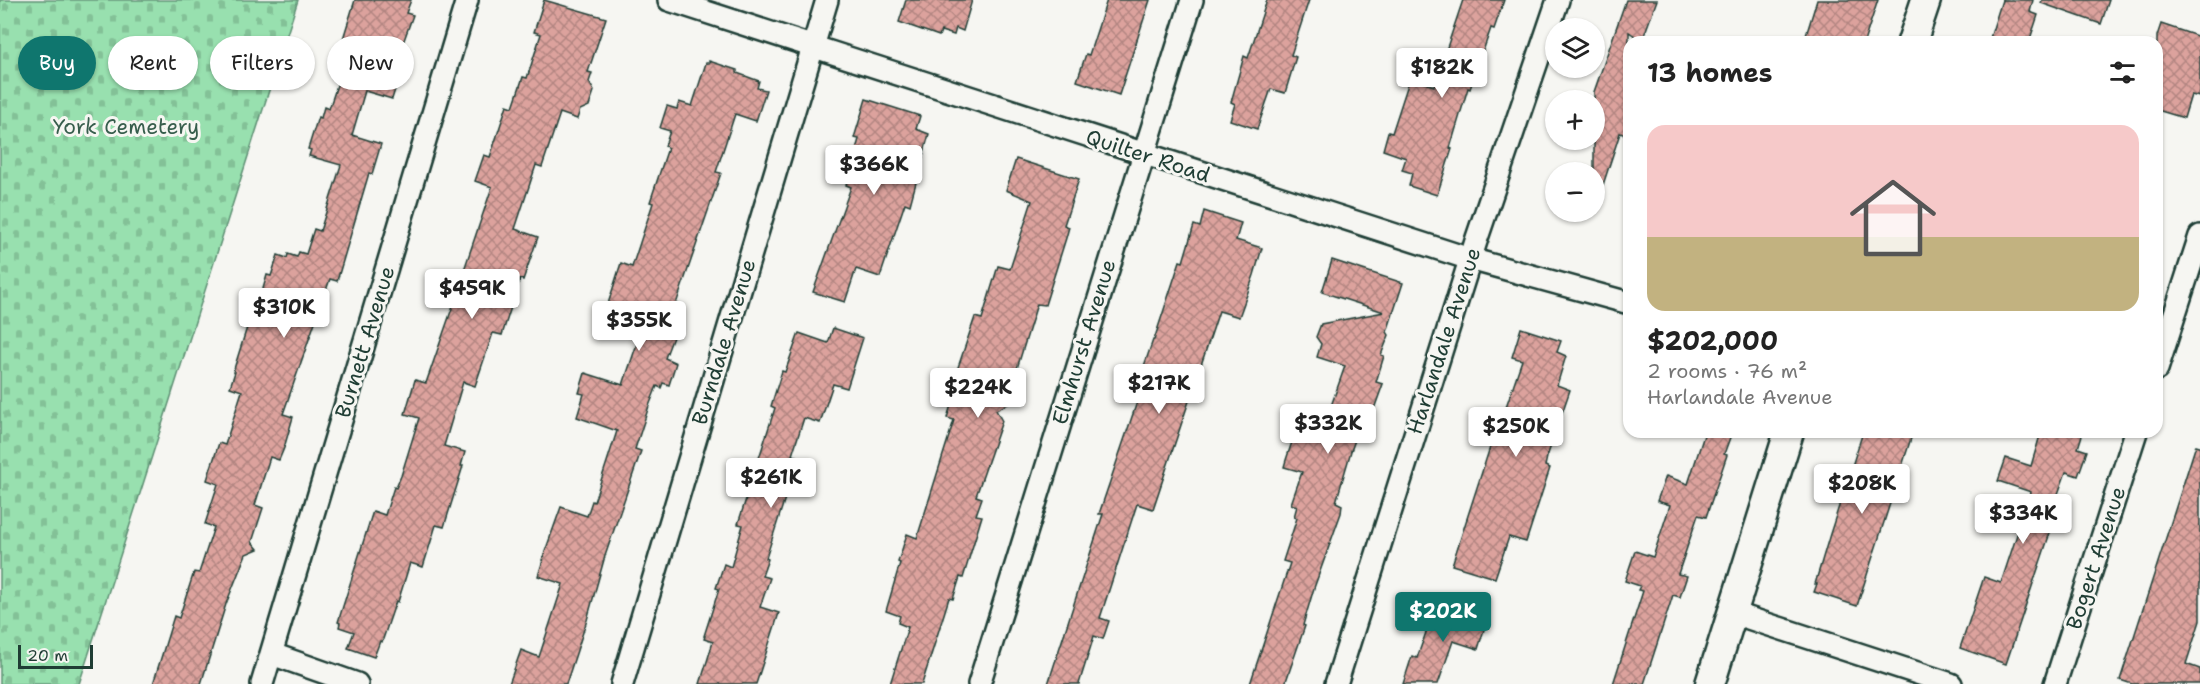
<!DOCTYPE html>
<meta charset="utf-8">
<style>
body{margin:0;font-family:"Shantell Sans",sans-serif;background:#f6f6f6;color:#222;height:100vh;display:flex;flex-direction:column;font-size:22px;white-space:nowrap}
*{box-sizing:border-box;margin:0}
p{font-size:20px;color:#767676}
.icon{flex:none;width:33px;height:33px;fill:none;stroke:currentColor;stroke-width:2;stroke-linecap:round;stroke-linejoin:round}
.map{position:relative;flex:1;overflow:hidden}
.sheet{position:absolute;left:1623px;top:36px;width:540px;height:402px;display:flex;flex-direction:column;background:#fff;border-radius:18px;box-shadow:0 2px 4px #0004}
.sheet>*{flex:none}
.banner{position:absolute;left:18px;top:36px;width:570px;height:54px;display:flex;gap:12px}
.tools{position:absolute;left:1545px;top:18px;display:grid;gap:12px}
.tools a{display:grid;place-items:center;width:60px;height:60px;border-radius:50%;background:#fff;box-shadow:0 2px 4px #0004;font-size:30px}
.scale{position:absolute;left:18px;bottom:15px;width:75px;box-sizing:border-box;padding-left:6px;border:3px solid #1f3d34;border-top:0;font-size:16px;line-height:21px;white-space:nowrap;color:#1f3d34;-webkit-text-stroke:4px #f6f6f2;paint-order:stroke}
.price{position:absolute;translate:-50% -51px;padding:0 14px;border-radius:6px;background:#fff;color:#222;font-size:20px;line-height:39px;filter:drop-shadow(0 2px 3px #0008)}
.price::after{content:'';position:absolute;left:50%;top:36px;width:18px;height:14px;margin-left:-9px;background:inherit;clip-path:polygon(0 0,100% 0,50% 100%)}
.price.active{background:#0f766e;color:#fff}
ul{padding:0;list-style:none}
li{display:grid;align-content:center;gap:12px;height:318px;padding:0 24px}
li+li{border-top:2px solid #e0e0e0}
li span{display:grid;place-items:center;height:186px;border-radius:18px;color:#555}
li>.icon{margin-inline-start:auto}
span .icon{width:108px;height:108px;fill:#fffc;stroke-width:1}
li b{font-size:26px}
h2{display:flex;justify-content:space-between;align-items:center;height:72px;padding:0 24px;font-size:26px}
.tag{padding:0 21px;border-radius:27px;background:#fff;box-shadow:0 2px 4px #0004;font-size:21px;line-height:54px}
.tag.active{background:#0f766e;color:#fff}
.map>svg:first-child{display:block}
.cemetery{fill:url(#cemetery-stones);stroke:#5c8e72;stroke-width:1.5}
.building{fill:url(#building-cross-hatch);stroke:#1f3d34;stroke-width:1.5}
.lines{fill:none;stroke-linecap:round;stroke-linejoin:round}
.minor-casing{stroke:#1f3d34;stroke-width:26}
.secondary-casing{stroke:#1f3d34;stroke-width:33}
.minor{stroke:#f6f6f2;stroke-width:21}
.secondary{stroke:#f6f6f2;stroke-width:28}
.labels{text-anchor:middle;stroke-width:6;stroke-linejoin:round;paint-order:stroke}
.park-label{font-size:21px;fill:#375e4d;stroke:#f6f6f2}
.street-label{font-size:21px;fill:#1f3d34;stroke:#f6f6f2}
</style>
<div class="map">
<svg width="2200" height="684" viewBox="0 0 2200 684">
<defs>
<pattern id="cemetery-stones" width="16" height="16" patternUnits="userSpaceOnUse" patternTransform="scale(1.5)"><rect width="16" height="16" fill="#98e0af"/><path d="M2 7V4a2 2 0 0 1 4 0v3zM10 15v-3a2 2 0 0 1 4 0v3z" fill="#83c197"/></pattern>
<pattern id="building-cross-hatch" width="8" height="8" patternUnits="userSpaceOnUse" patternTransform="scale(1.5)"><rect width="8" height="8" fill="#dca29d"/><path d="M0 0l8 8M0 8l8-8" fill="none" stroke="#b28581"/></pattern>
</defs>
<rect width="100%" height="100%" fill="#f6f6f2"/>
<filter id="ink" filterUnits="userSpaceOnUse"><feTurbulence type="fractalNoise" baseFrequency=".0167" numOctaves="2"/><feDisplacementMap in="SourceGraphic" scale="12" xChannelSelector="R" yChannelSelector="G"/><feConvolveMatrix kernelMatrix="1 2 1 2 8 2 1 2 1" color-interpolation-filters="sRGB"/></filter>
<g filter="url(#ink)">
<polygon class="cemetery" points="0,0 298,0 79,684 0,684"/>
<g class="building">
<polygon points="355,0 411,0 406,13 413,15 394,68 401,71 392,99 365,91 352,135 381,144 372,174 369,173 337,281 330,279 283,414 293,417 284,448 279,460 270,457 255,505 263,508 252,542 258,549 246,554 226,604 201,684 153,684 174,616 179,618 194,572 199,573 214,527 205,524 218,484 207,480 219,443 225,445 242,391 230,387 235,372 233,372 254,305 258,306 267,275 271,276 278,255 287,258 288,254 297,257 299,252 306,254 314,229 320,231 341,165 309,156 311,150 308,149 318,117 321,118 324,107 329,109 338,82 340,83 352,45 342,42"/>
<polygon points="544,0 606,18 588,72 592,73 589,82 594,91 589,106 580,110 577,119 560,113 542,167 536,165 515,229 538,237 523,280 520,279 502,335 493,333 475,386 463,382 444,446 465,452 461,466 463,466 444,527 436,525 423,567 410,563 398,602 396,601 382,642 380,641 374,657 348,648 354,632 339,627 340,623 338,622 373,511 385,515 394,487 396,488 401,476 419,418 405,414 415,380 426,383 456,297 452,295 455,287 453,286 459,269 464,270 492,187 475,181 484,155 490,157 507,105 513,107 523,77 527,78 541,34 534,32"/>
<polygon points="906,0 972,0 963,31 956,28 954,35 941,31 939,36 899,22"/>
<polygon points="1107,0 1150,0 1119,95 1077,81 1086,54 1089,55"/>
<polygon points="1267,0 1309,0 1291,55 1296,57 1285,93 1271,89 1257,129 1230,120 1235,104 1231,102 1244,56 1248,58"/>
<polygon points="1463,0 1504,0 1494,29 1491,28 1470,89 1468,88 1450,148 1452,149 1437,195 1409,186 1412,173 1402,170 1406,158 1383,150 1388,132 1392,133 1410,78 1434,86"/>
<polygon points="1626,0 1657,0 1642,41 1629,32 1629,136 1620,133 1598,200 1594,199 1594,92"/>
<polygon points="1817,0 1878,0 1864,42 1804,42"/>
<polygon points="2002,0 2033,0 2030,12 2038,15 2029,42 2001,42 1990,38"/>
<polygon points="2042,0 2109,0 2101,24 2041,3"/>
<polygon points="2161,24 2200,37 2200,97 2191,95 2184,118 2157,110 2157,36"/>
<polygon points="709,61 737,70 737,73 759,81 757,88 766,90 756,121 735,114 716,172 721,173 676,304 678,305 668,335 673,337 665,358 676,363 669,385 663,383 661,388 657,386 649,406 635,449 641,451 605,556 587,620 566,684 509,684 521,650 539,657 563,584 538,576 543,560 542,560 561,507 587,516 592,501 594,502 617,431 577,417 584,394 579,393 585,373 623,385 645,320 607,307 621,263 632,267 653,203 650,202 668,148 665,146 670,131 660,128 667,106 677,109 679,102 692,106 706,63 709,63"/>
<polygon points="866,99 920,116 916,129 929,134 910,205 905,203 880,277 856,269 845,302 813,292 851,187 846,185 859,139 854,138"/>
<polygon points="1016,159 1079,179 1064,225 1069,227 1066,238 1045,305 1037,304 1010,391 1011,393 1008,404 996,410 1002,421 976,496 982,498 976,515 982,516 963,578 960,577 953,599 949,598 922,684 890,684 908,627 898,623 900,616 886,611 900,563 898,562 907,534 917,538 954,420 947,418 951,405 946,403 975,317 982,319 998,266 1010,269 1032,201 1006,190"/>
<polygon points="1204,211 1241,223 1236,240 1262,248 1254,275 1239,317 1219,311 1153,509 1137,504 1100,618 1109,621 1103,639 1094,636 1079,684 1048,684 1103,514 1099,514 1137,402 1138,397 1134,395 1153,340 1154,340 1180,261 1183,262 1194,225 1200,227"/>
<polygon points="1332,260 1403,283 1387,332 1389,335 1381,355 1384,356 1376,382 1383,384 1374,409 1367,407 1351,451 1336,502 1342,505 1341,513 1314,588 1303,625 1305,626 1285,684 1250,684 1290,563 1283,561 1297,518 1294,517 1297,506 1291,504 1302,472 1284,467 1286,460 1299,421 1323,429 1345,366 1317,357 1321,344 1316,337 1321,324 1384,312 1322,292"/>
<polygon points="833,328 863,338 847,388 833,384 820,423 804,418 792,455 798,457 766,558 768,559 762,576 770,578 760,607 779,613 756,684 700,684 713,642 704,639 705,636 704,636 719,589 716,588 724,564 731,567 743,525 738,524 775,408 771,406 782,371 785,372 799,333 828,343"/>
<polygon points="1521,328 1561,341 1557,352 1566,356 1557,385 1570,390 1547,457 1545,466 1550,468 1526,542 1509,537 1495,578 1452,565 1492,441 1494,442 1522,360 1512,357"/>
<polygon points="1705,432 1732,432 1724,454 1727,455 1706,517 1698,515 1678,574 1687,576 1680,597 1673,595 1644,684 1613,684 1643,591 1638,590 1640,586 1625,581 1635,551 1653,557 1670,505 1657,501 1666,476 1688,484"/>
<polygon points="1863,432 1913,432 1857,606 1814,592 1817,584 1815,584 1830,534"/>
<polygon points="2041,432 2083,432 2078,448 2087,451 2078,476 2066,472 2051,513 2056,515 2006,664 1960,648 1984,577 2001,583 2031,492 1998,481 2006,458 2031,466"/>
<polygon points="2196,445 2200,446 2200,621 2186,664 2200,669 2200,684 2132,684 2120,680"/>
<polygon points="1436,604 1487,620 1478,649 1453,641 1438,684 1403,684 1412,656 1417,658"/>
</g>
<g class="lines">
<defs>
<g id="minor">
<polyline points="669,0 1470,259 1629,303"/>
<polyline points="2157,369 2200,236"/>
<polyline points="1733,613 1951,684"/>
<polyline points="272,654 357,684"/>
<polyline points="262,684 467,0"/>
<polyline points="622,684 827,0"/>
<polyline points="979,684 1192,0"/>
<polyline points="1336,684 1477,238 1558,0"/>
<polyline points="2055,684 2136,432"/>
</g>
<g id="secondary">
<polyline points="1912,42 1926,0"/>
<polyline points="1710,684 1789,432"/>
</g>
</defs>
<use href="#minor" class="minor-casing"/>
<use href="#secondary" class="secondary-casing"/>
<use href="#minor" class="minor"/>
<use href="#secondary" class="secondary"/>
</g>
</g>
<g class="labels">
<g class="park-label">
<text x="126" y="134">York Cemetery</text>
</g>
<g class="street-label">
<text transform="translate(1148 156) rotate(18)" y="7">Quilter Road</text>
<text transform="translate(1444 341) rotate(-72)" y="7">Harlandale Avenue</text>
<text transform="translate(365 342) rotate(-73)" y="7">Burnett Avenue</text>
<text transform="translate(724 342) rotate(-73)" y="7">Burndale Avenue</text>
<text transform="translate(1084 342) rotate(-73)" y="7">Elmhurst Avenue</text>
<text transform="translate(2096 558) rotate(-72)" y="7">Bogert Avenue</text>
</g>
</g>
</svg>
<div class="tools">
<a><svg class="icon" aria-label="layers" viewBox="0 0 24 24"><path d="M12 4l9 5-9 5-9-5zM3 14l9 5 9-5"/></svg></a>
<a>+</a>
<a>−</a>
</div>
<div class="scale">20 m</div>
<b class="price" style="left:1442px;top:99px">$182K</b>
<b class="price" style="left:874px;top:196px">$366K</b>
<b class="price" style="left:472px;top:320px">$459K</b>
<b class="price" style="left:284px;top:339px">$310K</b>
<b class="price" style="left:639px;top:352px">$355K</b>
<b class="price" style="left:1159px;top:415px">$217K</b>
<b class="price" style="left:978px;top:419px">$224K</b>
<b class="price" style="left:1328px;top:455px">$332K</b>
<b class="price" style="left:1516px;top:458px">$250K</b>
<b class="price" style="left:771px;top:509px">$261K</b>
<b class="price" style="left:1862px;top:515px">$208K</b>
<b class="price" style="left:2023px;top:545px">$334K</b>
<b class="price active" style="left:1443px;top:643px">$202K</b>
<div class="banner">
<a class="tag active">Buy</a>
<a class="tag">Rent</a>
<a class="tag">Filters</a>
<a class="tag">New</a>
</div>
<section class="sheet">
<h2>13 homes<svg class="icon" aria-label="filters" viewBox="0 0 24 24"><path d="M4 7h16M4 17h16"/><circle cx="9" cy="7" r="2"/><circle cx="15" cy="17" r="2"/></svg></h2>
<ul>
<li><span style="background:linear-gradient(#f6c9c9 60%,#c2b280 0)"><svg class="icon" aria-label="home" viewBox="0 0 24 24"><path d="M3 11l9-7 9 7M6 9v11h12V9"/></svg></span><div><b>$202,000</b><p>2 rooms · 76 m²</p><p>Harlandale Avenue</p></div></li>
</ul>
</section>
</div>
